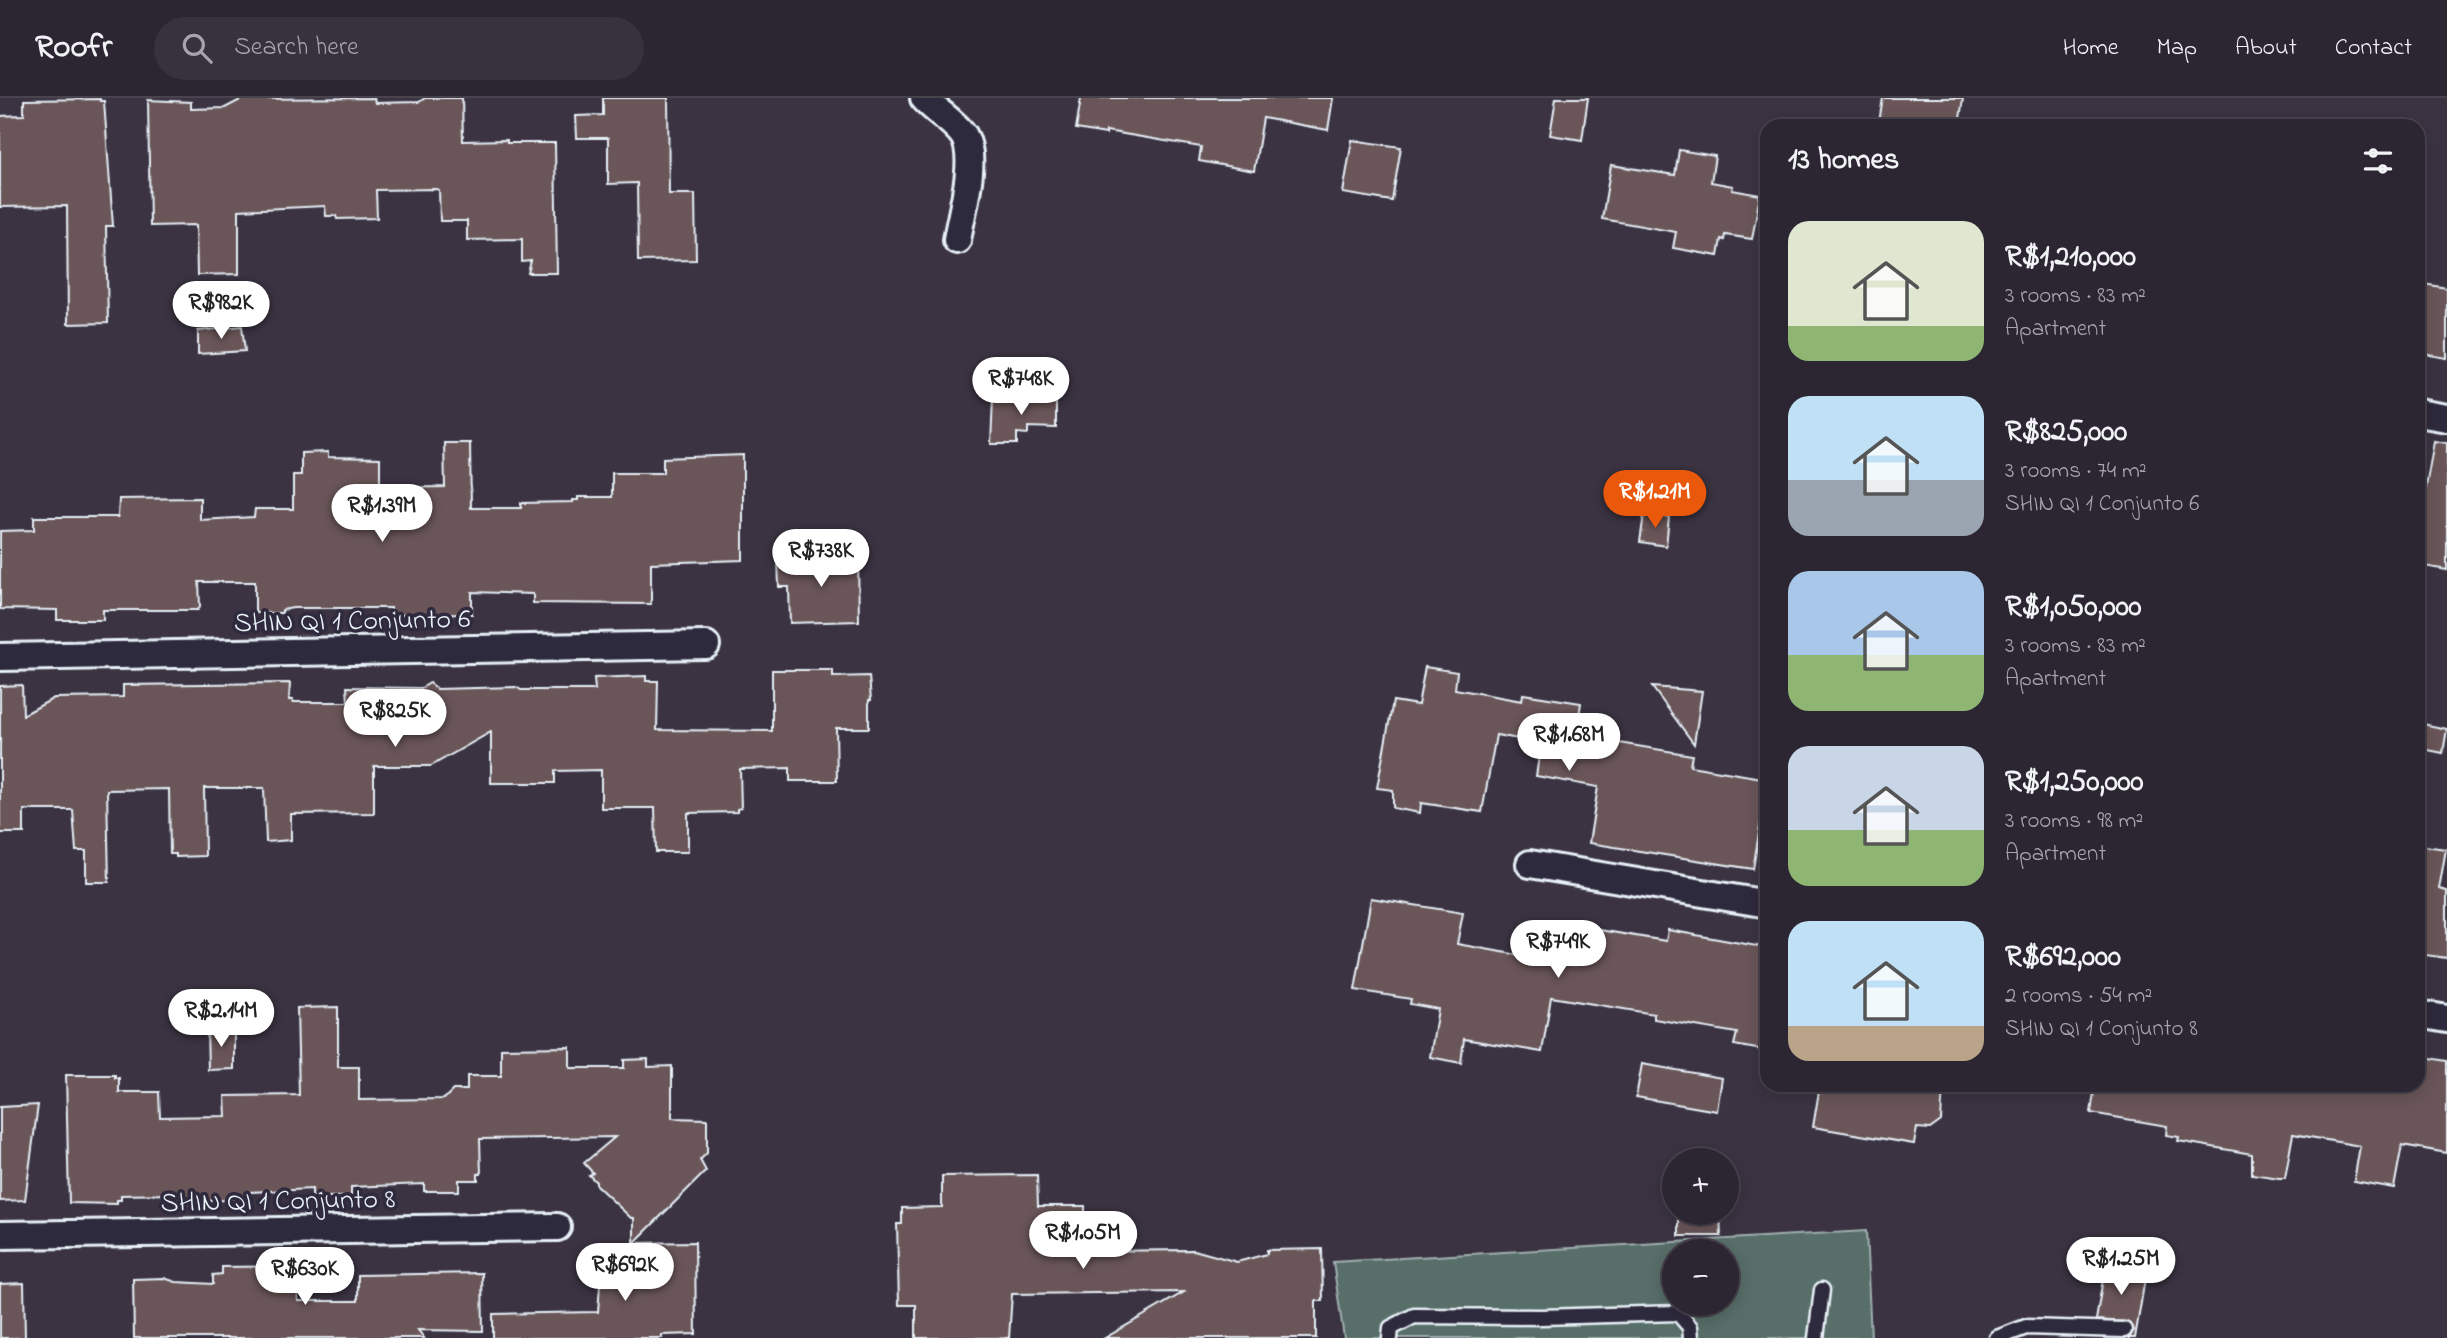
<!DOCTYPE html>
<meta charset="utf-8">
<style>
body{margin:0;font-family:"Indie Flower",sans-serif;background:#38323e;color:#f1f3f6;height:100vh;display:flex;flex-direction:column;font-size:26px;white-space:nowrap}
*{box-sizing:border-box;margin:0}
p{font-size:23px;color:#a6a5ac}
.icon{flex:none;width:38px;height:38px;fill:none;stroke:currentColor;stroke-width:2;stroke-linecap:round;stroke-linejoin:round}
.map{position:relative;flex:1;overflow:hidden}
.sheet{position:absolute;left:1760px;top:21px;width:665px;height:973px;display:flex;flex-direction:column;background:#2c2632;border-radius:21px;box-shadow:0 4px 18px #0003,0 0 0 2px #48434d}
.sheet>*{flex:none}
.tools{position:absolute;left:1662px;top:1050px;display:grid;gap:14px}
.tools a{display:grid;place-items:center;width:77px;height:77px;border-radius:50%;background:#2c2632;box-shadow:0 4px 18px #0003,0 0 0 2px #48434d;font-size:35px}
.price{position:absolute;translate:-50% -60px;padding:0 16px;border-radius:24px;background:#fff;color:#222;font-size:23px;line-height:46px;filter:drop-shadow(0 2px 4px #0008)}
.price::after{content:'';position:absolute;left:50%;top:42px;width:21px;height:16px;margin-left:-10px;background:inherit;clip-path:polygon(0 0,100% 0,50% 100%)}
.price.active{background:#ea580c;color:#fff}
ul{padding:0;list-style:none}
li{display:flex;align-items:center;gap:21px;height:175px;padding:0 28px}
li span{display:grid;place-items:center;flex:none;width:196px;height:140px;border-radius:21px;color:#555}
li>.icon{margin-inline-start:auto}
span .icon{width:84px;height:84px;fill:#fffc;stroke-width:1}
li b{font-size:30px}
h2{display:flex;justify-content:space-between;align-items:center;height:84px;padding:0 28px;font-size:30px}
header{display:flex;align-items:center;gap:42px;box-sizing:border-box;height:98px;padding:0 35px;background:#2c2632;border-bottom:2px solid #48434d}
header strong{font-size:33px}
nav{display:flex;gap:38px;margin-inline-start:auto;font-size:24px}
.search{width:490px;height:63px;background:#38323e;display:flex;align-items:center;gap:18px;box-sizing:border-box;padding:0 24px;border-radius:38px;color:#a6a5ac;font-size:26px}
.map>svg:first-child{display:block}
.green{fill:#596e68;stroke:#a0b0b0;stroke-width:2;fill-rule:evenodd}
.building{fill:#6a5758;stroke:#e8f1f8;stroke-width:2}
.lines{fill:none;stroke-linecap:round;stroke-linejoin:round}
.service-casing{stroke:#e8f1f8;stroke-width:19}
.minor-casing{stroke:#e8f1f8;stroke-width:32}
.service{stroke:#2f2a3d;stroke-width:14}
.minor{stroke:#2f2a3d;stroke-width:26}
.labels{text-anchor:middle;stroke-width:7;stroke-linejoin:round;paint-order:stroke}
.street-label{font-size:28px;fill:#e8f1f8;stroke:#2f2a3d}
</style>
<header>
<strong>Roofr</strong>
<div class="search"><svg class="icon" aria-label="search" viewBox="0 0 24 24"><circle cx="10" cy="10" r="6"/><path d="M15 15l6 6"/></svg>Search here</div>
<nav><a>Home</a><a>Map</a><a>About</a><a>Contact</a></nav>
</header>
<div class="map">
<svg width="2447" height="1240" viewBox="0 0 2447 1240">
<rect width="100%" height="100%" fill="#3b3342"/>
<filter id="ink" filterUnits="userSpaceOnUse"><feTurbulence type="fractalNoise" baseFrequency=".0143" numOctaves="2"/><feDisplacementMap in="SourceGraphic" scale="14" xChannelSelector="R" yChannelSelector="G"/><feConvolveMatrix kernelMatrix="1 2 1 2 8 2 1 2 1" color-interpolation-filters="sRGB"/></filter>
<g filter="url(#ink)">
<path class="green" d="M1866 1133 1871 1240H1344L1333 1164ZM1675 1153H1727V1206H1675Z"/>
<g class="building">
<polygon points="374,0 375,5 419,4 425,0 462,0 463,43 507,42 507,45 555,45 557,175 528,175 531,163 522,164 522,141 467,142 467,123 440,123 439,92 437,91 376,92 377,120 337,121 336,118 326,118 325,108 239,112 239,176 197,177 196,127 150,128 148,2 191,4 191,11 225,10 242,1"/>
<polygon points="603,0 668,0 669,96 695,96 696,162 638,163 637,85 608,86 608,40 577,40 576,18 603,17"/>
<polygon points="1081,0 1333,0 1328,32 1263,20 1254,73 1199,63 1201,49 1106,33 1106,36 1076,31"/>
<polygon points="1556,0 1588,0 1582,42 1550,37"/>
<polygon points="1883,0 1963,0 1959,28 1884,28 1885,25 1879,24"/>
<polygon points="100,1 100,3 104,3 113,128 106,128 108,225 68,226 67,108 0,109 0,18 24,17 24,2"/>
<polygon points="1352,42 1401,49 1392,103 1343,95"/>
<polygon points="1679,52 1715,58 1711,84 1733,88 1732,92 1760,97 1752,141 1725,137 1724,142 1721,141 1718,158 1673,150 1676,134 1602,121 1611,67 1675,77"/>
<polygon points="2418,185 2447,190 2447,260 2418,255"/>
<polygon points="242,228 245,253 198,256 198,233"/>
<polygon points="993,300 1056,300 1056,330 1028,329 1028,336 1017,335 1017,346 991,346"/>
<polygon points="2434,343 2447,345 2447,472 2418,467 2418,435"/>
<polygon points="444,345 470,345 471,410 521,410 521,405 573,404 573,402 578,402 578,399 612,399 612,375 663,375 663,360 743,357 743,462 651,465 651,506 533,505 533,496 472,494 472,516 391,517 391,510 293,510 282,512 282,515 255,515 255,484 199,484 200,508 198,512 103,512 103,522 57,522 57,512 0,511 0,433 34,432 34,419 118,419 119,401 200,400 200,422 254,419 255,411 293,411 293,377 301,377 301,355 328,354 328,359 380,360 380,390 445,389"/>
<polygon points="1644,416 1669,419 1666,448 1640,444"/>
<polygon points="858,460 859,523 790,525 789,489 779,489 778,461"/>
<polygon points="1425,569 1457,574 1455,591 1522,603 1523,596 1581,605 1576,638 1692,657 1690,668 1768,681 1753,771 1589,745 1598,689 1536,678 1541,645 1496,637 1482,714 1421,705 1420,715 1393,710 1393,692 1377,690 1393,603 1418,607"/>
<polygon points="772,572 833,572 833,579 869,578 871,602 869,602 869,630 836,630 837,683 790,683 790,670 740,671 741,710 737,711 737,714 688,715 688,754 656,754 655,710 601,710 601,672 555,673 555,685 491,685 491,634 431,668 374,668 374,715 291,716 291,742 266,744 264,690 204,690 205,758 176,759 176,756 170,756 169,691 107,692 109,784 86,784 86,753 76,753 73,712 24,712 24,735 0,735 0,588 22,587 23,617 54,600 123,599 123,587 290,585 289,602 293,602 293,604 348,604 347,589 421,590 430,585 437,591 516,589 521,592 595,592 594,580 646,578 646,583 658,583 657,632 772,633"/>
<polygon points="1652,589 1702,593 1694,646"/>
<polygon points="2418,625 2447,631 2443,655 2418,650"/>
<polygon points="2418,747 2446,751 2439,791 2447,793 2447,860 2418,856"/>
<polygon points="1371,800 1463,815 1457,846 1575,867 1581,829 1666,843 1668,832 1768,850 1768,953 1734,947 1737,935 1654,921 1654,916 1551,899 1542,954 1464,941 1461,965 1430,959 1438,911 1410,906 1411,901 1355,892"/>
<polygon points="338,909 338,969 359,969 359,1002 444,1001 453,992 467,992 467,978 501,978 501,950 570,949 570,970 624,970 624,962 648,961 648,969 672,968 672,1020 707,1021 707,1055 700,1062 706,1073 634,1145 634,1120 631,1120 596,1087 596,1084 589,1077 593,1075 584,1065 615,1039 480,1041 481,1076 478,1076 478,1082 459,1082 459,1093 424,1093 424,1086 351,1089 351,1099 312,1099 312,1091 250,1094 250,1101 205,1103 205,1106 172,1106 171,1096 121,1097 121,1102 117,1102 117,1106 69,1105 66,977 115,977 115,980 119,980 119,994 159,994 160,1019 226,1018 225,998 299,997 297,910"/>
<polygon points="234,930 234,971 208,972 207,931"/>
<polygon points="2418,958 2447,963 2447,1055 2402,1047 2394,1090 2354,1083 2360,1048 2293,1036 2285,1080 2279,1080 2252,1076 2252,1056 2178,1043 2179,1039 2166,1037 2167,1028 2091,1015 2095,987 2418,987"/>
<polygon points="1642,966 1722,980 1717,1013 1636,999"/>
<polygon points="1820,987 1943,987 1941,1023 1930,1031 1917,1030 1914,1046 1813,1029"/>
<polygon points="38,1007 25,1102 0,1103 0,1009"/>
<polygon points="1037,1077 1038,1108 1085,1108 1085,1153 1194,1152 1237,1164 1267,1156 1267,1152 1322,1151 1323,1203 1316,1203 1316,1240 1105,1240 1184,1194 1012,1196 1009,1240 916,1240 916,1207 899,1207 897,1126 902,1126 902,1110 942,1109 942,1078"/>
<polygon points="1679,1115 1720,1115 1721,1138 1679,1138"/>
<polygon points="695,1144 696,1236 662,1237 662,1240 493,1240 493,1216 598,1214 600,1187 634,1186 634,1145"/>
<polygon points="297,1168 298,1203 358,1203 358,1177 482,1175 483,1233 418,1232 424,1240 134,1240 133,1181 164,1180 176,1184 213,1186 213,1177 222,1176 222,1169"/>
<polygon points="2105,1169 2146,1175 2135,1240 2129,1240 2134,1232 2128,1224 2096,1222"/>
<polygon points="24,1185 25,1240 0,1240 0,1186"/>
</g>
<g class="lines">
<defs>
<g id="service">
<polyline points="1390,1240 1391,1230 1414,1218 1541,1219 1678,1215 1690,1229 1691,1240"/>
<polyline points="1816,1240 1822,1192"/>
<polyline points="1997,1240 2026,1229 2124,1232"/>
</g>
<g id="minor">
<path d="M924 0C936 14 954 23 964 38 978 62 961 115 957 142"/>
<polyline points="2418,315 2447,320"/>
<polyline points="0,559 706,547"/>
<polyline points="1530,766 1768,806"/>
<polyline points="2418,916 2447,921"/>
<polyline points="0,1137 557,1129"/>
</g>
</defs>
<use href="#service" class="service-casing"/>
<use href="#minor" class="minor-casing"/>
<use href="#service" class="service"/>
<use href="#minor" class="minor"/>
</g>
</g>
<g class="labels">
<g class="street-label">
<text transform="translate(352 521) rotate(-1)" y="10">SHIN QI 1 Conjunto 6</text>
<text transform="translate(278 1101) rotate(-1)" y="10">SHIN QI 1 Conjunto 8</text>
</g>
</g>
</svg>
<div class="tools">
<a>+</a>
<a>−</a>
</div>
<b class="price" style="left:221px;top:243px">R$982K</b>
<b class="price" style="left:1021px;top:319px">R$748K</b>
<b class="price active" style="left:1655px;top:432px">R$1.21M</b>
<b class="price" style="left:382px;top:446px">R$1.39M</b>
<b class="price" style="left:821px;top:491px">R$738K</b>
<b class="price" style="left:395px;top:651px">R$825K</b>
<b class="price" style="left:1569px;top:675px">R$1.68M</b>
<b class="price" style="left:1558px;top:882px">R$749K</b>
<b class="price" style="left:221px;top:951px">R$2.14M</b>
<b class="price" style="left:1083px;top:1173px">R$1.05M</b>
<b class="price" style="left:2121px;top:1199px">R$1.25M</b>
<b class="price" style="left:625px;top:1205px">R$692K</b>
<b class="price" style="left:305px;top:1209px">R$630K</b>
<section class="sheet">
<h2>13 homes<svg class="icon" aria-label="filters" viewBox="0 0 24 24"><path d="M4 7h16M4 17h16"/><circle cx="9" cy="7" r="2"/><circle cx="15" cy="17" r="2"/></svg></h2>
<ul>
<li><span style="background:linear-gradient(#dfe7d0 75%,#8fb573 0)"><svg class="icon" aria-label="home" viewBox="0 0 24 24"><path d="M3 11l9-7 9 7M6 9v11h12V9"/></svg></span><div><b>R$1,210,000</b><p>3 rooms · 83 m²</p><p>Apartment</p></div></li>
<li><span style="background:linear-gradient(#bfe0f5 60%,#9aa5b1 0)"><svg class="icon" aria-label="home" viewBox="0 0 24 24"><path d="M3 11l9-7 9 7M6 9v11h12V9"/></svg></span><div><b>R$825,000</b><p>3 rooms · 74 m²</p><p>SHIN QI 1 Conjunto 6</p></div></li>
<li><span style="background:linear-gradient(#a9c7e8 60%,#8fb573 0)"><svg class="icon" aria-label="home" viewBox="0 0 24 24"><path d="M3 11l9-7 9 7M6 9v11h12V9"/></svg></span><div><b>R$1,050,000</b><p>3 rooms · 83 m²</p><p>Apartment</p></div></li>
<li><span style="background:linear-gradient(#c9d6e8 60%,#8fb573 0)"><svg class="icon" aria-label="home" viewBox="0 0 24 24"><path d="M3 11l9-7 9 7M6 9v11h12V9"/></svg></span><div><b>R$1,250,000</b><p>3 rooms · 98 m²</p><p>Apartment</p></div></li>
<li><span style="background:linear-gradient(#bfe0f5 75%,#b9a48a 0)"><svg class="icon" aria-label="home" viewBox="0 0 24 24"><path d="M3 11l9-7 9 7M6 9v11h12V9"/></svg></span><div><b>R$692,000</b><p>2 rooms · 54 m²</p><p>SHIN QI 1 Conjunto 8</p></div></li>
</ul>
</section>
</div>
